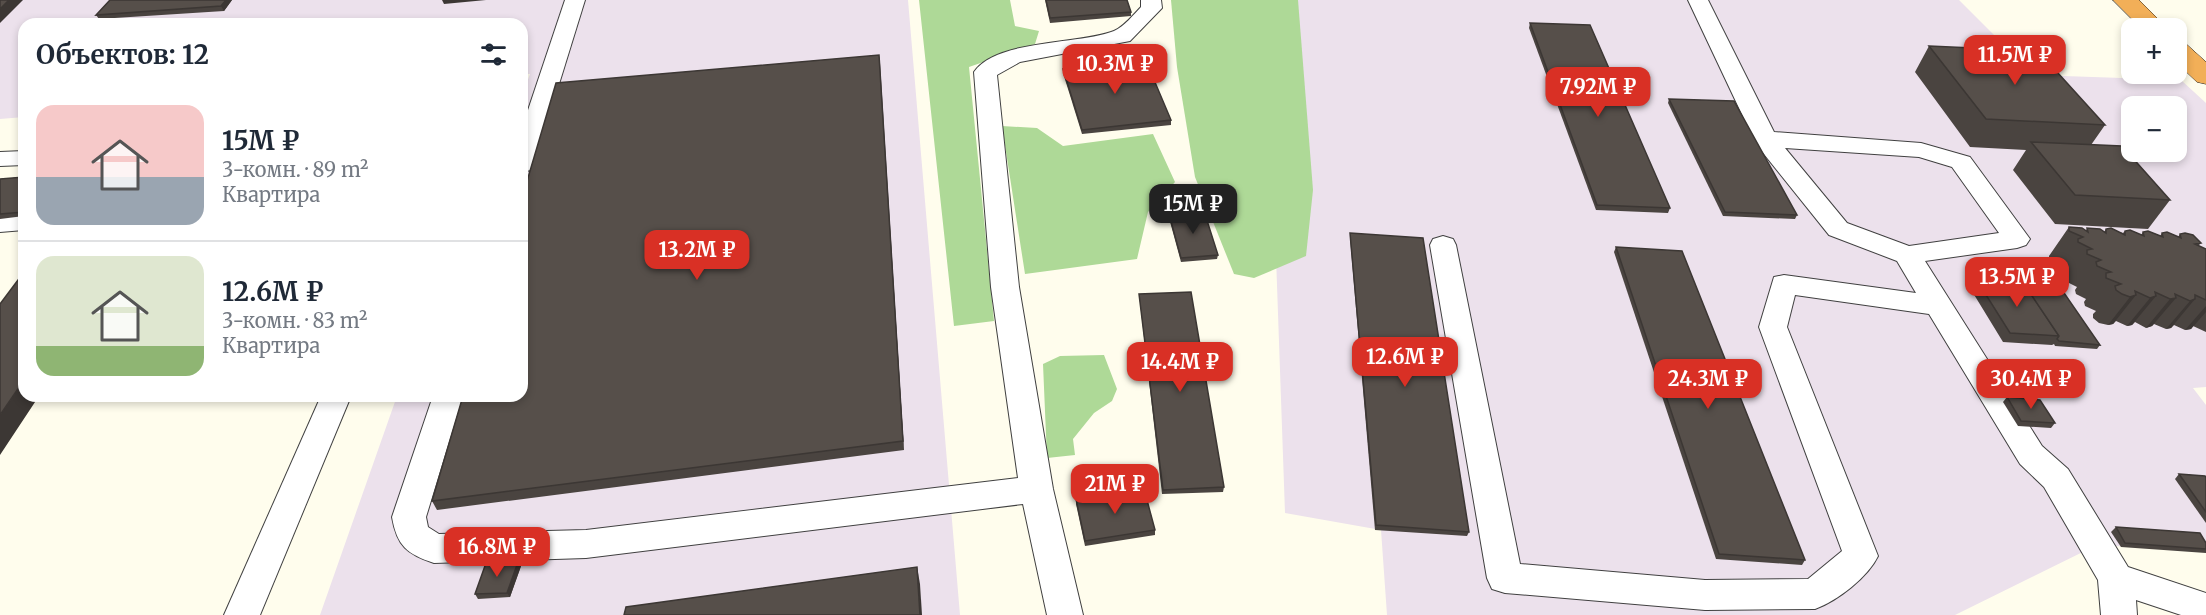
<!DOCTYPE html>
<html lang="ru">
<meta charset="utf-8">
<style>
body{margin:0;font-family:Merriweather,serif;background:#f2f2f3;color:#1f2937;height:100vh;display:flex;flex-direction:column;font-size:22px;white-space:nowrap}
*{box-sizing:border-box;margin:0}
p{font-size:20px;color:#747a83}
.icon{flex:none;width:33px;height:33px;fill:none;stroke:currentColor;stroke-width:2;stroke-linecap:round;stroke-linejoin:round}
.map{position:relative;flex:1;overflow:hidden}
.panel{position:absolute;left:18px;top:18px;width:510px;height:384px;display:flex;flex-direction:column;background:#fff;border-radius:18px;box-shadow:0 3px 9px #0003}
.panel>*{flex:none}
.controls{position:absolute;left:2121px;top:18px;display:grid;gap:12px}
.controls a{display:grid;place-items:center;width:66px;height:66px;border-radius:12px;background:#fff;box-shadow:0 3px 9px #0003;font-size:30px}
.price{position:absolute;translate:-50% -51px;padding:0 14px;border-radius:12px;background:#d93025;color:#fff;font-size:20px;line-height:39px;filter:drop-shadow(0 2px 3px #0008)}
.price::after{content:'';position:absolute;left:50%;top:36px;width:18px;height:14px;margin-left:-9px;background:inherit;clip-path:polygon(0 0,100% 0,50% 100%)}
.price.selected{background:#222;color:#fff}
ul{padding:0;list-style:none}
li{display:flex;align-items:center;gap:18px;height:150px;padding:0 18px}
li+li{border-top:2px solid #e0e1e3}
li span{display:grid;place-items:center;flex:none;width:168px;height:120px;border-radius:18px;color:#555}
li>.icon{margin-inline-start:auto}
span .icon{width:72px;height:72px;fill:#fffc;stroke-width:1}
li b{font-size:26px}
h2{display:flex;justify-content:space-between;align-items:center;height:72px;padding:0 18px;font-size:26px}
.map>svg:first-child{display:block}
.industrial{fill:#ece1ec;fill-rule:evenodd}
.forest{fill:#aed997}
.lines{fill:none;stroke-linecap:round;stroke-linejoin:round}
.minor-casing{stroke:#404040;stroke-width:2}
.highway-casing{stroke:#1e1e1e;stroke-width:1}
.minor{fill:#fff;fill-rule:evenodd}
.highway{fill:#f2af58;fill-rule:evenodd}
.wall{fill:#4a4440}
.shaded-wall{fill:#3c3734}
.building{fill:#564f4a;stroke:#3c3734;stroke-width:1.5}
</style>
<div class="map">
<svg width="2206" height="615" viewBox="0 0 2206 615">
<rect width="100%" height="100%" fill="#fffded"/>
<g class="industrial">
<polygon points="0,0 908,0 960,615 320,615 397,396 522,396 522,96 530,74 522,74 522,24 24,24 24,117 0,119"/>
<path d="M1267 0H1959L2034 75 2181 80 2206 103V387L2193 388 2206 405V551L2097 545 1955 615H1387L1381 530 1285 513ZM2132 106H2176V152H2132Z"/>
</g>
<g class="forest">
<polygon points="919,0 1010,0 1015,26 1039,31 1035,44 969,67 994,321 954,326"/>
<polygon points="1171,0 1298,0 1313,190 1306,256 1254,278 1234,274 1195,177 1177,67"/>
<polygon points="1002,126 1037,128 1063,146 1153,134 1175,182 1148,212 1137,259 1025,274"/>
<polygon points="1104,355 1117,389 1112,401 1094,413 1073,439 1075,455 1047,458 1043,364 1060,356"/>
</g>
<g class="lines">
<defs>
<g id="minor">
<polygon points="565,0 585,0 534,165 531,170 522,172 522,128"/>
<path d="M1141 0H1161L1162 8 1130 41 1020 62 997 75 1019 287 1053 489 1083 615H1047L1023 504 586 558 434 563C407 554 397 546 392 517L433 396H463L426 517 428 527 439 534 586 530 1018 478 991 287 974 72C996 39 1079 45 1114 31 1124 27 1134 14 1141 7Z"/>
<path d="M1688 0H1708L1774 132 1921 143 1970 157 2030 239 2026 245 2017 248 1925 261 2042 446 2068 469 2128 567 2206 593V615H2181L2136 600 2137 615H2101L2098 580 2044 487 2020 464 1929 314 1795 295 1787 327 1878 556C1868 577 1837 601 1815 609L1705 610 1505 593 1492 589 1487 578 1430 245 1433 239 1443 236 1453 239 1456 245 1520 564 1705 580 1808 579 1842 551 1759 327 1774 277 1784 275 1916 293 1897 261 1829 235 1756 144ZM1785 148 1919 157 1952 167 1999 233 1909 246 1847 223Z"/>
<polygon points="24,151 24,165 0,166 0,152"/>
<polygon points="24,214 24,230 0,232 0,216"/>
<polygon points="321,396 351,396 260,615 224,615"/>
</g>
<g id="highway">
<polygon points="2113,0 2139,0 2167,28 2141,28"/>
<polygon points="2176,41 2185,43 2206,62 2206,84 2197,82 2176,62"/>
</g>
</defs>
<use href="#minor" class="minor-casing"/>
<use href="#highway" class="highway-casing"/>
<use href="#minor" class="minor"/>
<use href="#highway" class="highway"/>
</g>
<g class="wall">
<polygon points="110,0 232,0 224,11 99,19 96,15"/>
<polygon points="1045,0 1127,0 1131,12 1131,16 1050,23"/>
<polygon points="1530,23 1670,208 1668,213 1596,210 1529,28"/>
<polygon points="1929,46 2105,125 2091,145 2170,200 2148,229 2055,224 2013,170 2026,150 1970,147 1915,72"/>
<polygon points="879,55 904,450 437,510 432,501"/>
<polygon points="1063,69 1171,120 1171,125 1082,134 1063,73"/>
<polygon points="1669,99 1797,215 1795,219 1723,216 1668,103"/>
<polygon points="24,177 24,216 0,219 0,179"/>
<polygon points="1169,214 1218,255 1217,259 1181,262 1169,218"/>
<polygon points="2069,227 2086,231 2087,228 2104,232 2106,229 2123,233 2125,231 2141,235 2143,232 2160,236 2162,233 2178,237 2180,234 2201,243 2198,246 2206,249 2206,332 2193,326 2191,329 2185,330 2174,325 2171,328 2166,329 2154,324 2152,326 2146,328 2135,322 2132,325 2127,326 2116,321 2113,324 2108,325 2099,323 2093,318 2093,314 2096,311 2085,306 2084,302 2086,299 2076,294 2075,290 2077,287 2067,282 2066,278 2068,276 2058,271 2058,267 2060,264 2049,260 2049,256"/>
<polygon points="1350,233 1469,532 1467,536 1375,530 1350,238"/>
<polygon points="1616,247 1805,560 1802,565 1716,559 1614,252"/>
<polygon points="1976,279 2026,287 2100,345 2097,349 2055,346 2054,344 2052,345 2003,342 1970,288"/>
<polygon points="1139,294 1224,487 1223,492 1162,494"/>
<polygon points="2007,397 2055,423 2051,428 2018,426 2003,402"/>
<polygon points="2179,474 2206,478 2206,523 2175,479"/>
<polygon points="1076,499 1155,530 1155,535 1085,546 1076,504"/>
<polygon points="2116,527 2206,543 2206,553 2121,547 2111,532"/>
<polygon points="518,562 521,566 510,597 478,599 475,594"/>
</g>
<g class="shaded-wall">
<polygon points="9,0 23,0 0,23 0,9"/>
<polygon points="226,0 232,0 224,11 221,6"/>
<polygon points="442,0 486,0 444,4"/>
<polygon points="879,55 880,63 904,450 903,441"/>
<polygon points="2136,295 2113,324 2108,325 2130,297"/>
<polygon points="2156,296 2132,325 2127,326 2150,298"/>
<polygon points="2176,298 2152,326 2146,328 2170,299"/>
<polygon points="2195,299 2171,328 2166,329 2190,301"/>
<polygon points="2206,306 2206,312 2191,329 2185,330"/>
<polygon points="24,380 24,396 39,396 0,455 0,415"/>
<polygon points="518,562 521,566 510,597 507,593"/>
<polygon points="917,567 920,584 922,615 920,615"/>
</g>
<g class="building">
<polygon points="0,0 9,0 0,9"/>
<polygon points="110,0 226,0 221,6 96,15"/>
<polygon points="1046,0 1127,0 1131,12 1050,18"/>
<polygon points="1530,23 1590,25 1670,208 1597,205"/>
<polygon points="1929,46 2038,51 2105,125 1986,119"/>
<polygon points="879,55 903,441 432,501 463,396 522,396 522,198 556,83"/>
<polygon points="1146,61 1171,120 1082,130 1063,69"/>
<polygon points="1669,99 1734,101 1797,215 1725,212"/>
<polygon points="2031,142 2122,146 2170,200 2075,195"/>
<polygon points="24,177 24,212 0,214 0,179"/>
<polygon points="1204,211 1218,255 1181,258 1169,214"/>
<polygon points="2069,227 2082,228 2088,232 2087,228 2100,229 2106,233 2106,229 2111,228 2125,235 2125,231 2130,230 2144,236 2143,232 2148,231 2163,237 2162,233 2167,232 2181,238 2180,234 2185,233 2193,235 2201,243 2195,244 2206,249 2206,300 2195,295 2195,299 2190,301 2175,294 2176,298 2170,299 2155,292 2156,296 2150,298 2135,291 2136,295 2130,297 2122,294 2116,290 2115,286 2121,284 2106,278 2106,273 2111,272 2097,266 2096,262 2101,260 2087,254 2087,250 2092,249 2078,242 2078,239 2083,237 2069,231"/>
<polygon points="1350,233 1423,238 1469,532 1376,525"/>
<polygon points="1616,247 1682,251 1805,560 1719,554"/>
<polygon points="24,272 24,380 0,415 0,304"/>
<polygon points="1976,279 2023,282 2059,336 2010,333"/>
<polygon points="2026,287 2062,290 2100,345 2059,341 2057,339 2059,336"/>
<polygon points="1191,292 1224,487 1163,490 1139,294"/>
<polygon points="2007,397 2040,400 2055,423 2021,421"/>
<polygon points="2179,474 2205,476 2206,478 2206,512"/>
<polygon points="1144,489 1155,530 1085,541 1076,499"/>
<polygon points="2116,527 2200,533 2206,543 2206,549 2125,543"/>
<polygon points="518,562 507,593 475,594 486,563"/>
<polygon points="917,567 920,615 624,615 626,607"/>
</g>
</svg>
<div class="controls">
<a>+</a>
<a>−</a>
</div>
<b class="price" style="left:2015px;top:86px">11.5M ₽</b>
<b class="price" style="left:1115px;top:95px">10.3M ₽</b>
<b class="price" style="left:1598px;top:118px">7.92M ₽</b>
<b class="price selected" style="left:1193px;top:235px">15M ₽</b>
<b class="price" style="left:697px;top:281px">13.2M ₽</b>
<b class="price" style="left:2017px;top:308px">13.5M ₽</b>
<b class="price" style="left:1405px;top:388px">12.6M ₽</b>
<b class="price" style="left:1180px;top:393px">14.4M ₽</b>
<b class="price" style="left:1708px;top:410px">24.3M ₽</b>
<b class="price" style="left:2031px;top:410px">30.4M ₽</b>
<b class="price" style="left:1115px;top:515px">21M ₽</b>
<b class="price" style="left:497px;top:578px">16.8M ₽</b>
<section class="panel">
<h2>Объектов: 12<svg class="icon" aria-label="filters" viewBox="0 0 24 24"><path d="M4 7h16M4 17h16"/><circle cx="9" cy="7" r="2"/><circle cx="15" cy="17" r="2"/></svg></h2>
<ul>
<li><span style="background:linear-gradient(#f6c9c9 60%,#9aa5b1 0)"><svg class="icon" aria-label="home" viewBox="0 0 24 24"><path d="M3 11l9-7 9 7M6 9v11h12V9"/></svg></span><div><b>15M ₽</b><p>3-комн. · 89 m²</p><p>Квартира</p></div></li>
<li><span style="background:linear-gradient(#dfe7d0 75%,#8fb573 0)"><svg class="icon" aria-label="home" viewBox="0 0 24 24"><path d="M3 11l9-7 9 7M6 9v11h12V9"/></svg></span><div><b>12.6M ₽</b><p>3-комн. · 83 m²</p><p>Квартира</p></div></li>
</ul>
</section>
</div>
